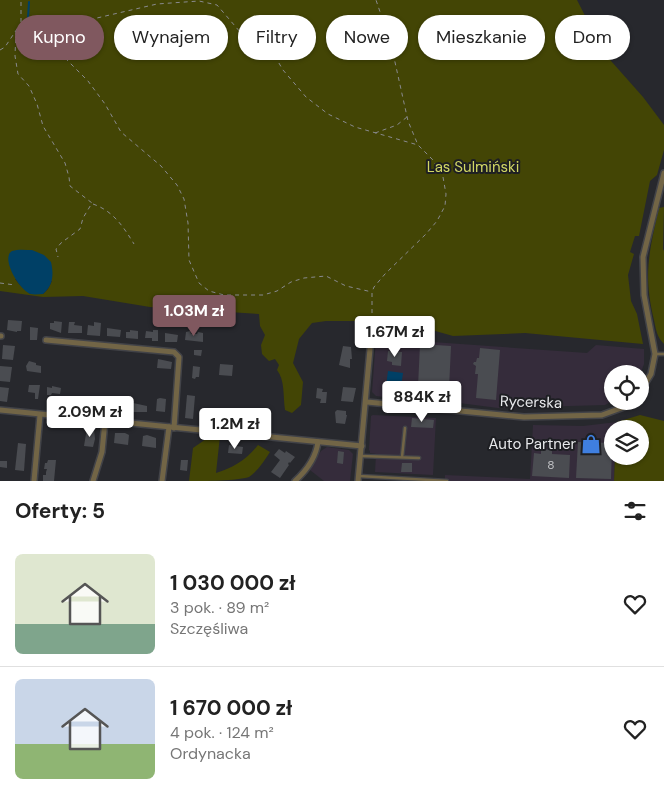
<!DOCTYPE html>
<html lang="pl">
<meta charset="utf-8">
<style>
body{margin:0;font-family:"DM Sans",sans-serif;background:#f2f2f2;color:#222;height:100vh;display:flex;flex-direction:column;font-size:19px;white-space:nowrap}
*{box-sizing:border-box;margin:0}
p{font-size:16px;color:#767676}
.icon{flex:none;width:28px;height:28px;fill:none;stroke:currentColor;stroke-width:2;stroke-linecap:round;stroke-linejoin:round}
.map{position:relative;height:481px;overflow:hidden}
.drawer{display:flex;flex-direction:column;background:#fff;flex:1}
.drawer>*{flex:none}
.hud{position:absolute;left:15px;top:15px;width:635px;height:45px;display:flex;gap:10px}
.buttons{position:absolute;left:604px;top:365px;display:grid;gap:10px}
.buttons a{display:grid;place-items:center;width:45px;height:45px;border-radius:50%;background:#fff;box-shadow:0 1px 4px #0004;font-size:25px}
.price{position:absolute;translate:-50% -42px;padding:0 11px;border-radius:5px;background:#fff;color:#222;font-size:16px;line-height:32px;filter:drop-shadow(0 1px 2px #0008)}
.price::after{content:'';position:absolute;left:50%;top:30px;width:15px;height:11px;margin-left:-8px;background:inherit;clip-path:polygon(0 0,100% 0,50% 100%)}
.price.selected{background:#80585f;color:#fff}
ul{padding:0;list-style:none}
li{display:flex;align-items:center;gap:15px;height:125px;padding:0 15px}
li+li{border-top:1px solid #e0e0e0}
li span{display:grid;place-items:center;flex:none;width:140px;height:100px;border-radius:8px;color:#555}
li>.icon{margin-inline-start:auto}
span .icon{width:60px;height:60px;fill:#fffc;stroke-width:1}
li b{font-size:21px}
h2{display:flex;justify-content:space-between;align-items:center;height:60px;padding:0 15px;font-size:21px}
.chip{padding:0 18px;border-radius:22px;background:#fff;box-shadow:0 1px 4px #0004;font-size:18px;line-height:45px}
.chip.selected{background:#80585f;color:#fff}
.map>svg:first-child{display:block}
.industrial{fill:#352c3b}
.green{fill:#434505;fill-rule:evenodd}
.water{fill:#004066}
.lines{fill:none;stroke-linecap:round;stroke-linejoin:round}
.stream{stroke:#004066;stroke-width:2}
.building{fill:#4a4c51}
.service-casing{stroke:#424348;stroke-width:5}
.minor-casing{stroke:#424348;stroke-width:8}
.path{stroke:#898a8e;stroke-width:1;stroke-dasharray:4 4;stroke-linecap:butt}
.service{stroke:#726546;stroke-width:2.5}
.minor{stroke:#726546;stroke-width:5}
.labels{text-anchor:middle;stroke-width:4;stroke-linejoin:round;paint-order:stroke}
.number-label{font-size:12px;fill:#c0c2c5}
.park-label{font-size:15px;fill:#d1d764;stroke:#1e1f23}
.street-label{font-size:15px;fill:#e8e9ec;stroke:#1e1f23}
.poi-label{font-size:15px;fill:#e8e9ec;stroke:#1e1f23;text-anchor:end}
</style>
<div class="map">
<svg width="664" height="481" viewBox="0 0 664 481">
<rect width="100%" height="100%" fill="#27282d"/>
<g class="industrial">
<polygon points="376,338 587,353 596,345 644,349 644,364 640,375 612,374 612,401 605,405 498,408 413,397 410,400 376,396 372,392"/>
<polygon points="373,415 436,418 433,475 375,472 376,454 370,453 370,451 369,450 371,416"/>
<polygon points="617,422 616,429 612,429 612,456 615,456 614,481 445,481 445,475 530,479 533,425 583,426"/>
<polygon points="327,447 349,450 353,454 350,481 324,481 310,470 321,451"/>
</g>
<g class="green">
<path d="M0 0H577L604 53 643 97 664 125V150L657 175 650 181 639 236H635L630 252 634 254 628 275 631 301 637 314 643 344 525 333 453 336 400 321H326L312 323 299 339 293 363 303 382 301 405 292 413 285 410C283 396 285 380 277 370L279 365 275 359 269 361 262 354 261 345 265 335 260 326 259 314 150 307 83 296 43 297 0 291ZM15 279 52 281 48 289 43 294H30L19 284Z"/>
<path d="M664 207 663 249 664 251V344C657 337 656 330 654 320 643 275 649 252 659 208Z"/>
<polygon points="640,415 664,421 664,481 614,481 615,456 640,456 640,429 616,429 617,422"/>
<path d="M220 436 216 473C233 468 247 459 258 445L270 452C264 461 258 471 249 477 237 481 205 481 189 481L193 448 206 439Z"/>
</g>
<g class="water">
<path d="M32 250 44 255 51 262C54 275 53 285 43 294 39 294 35 295 31 294 20 291 0 258 12 251 18 249 26 250 32 250Z"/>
<polygon points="388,371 403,373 401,387 386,386"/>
</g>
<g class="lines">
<polyline class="stream" points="28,18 29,2"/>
</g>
<g class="building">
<polygon points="8,320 22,321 21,331 17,331 17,332 7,330"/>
<polygon points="54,321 62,322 61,333 50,329 50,323 54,323"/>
<polygon points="69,322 75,322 74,325 82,326 82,333 68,333"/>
<polygon points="94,322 101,323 100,336 87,335 88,325 94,326"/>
<polygon points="30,327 38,328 37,340 30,340"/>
<polygon points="107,328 121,330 120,337 107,336"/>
<polygon points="130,330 138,331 138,339 126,338 126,332 130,332"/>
<polygon points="153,330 158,330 158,341 152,341 152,338 145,338 146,331 153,332"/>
<polygon points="190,331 191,334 197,334 198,332 203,333 203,342 185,340 186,332"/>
<polygon points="165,333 178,335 177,342 165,342"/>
<polygon points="420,344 451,346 449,389 418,387"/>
<polygon points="3,345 15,346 13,360 2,359"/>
<polygon points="343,346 351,347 352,359 350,359 350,368 339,365"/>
<polygon points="480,348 500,350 496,400 476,398 478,374 475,374 476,366 473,364 474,362 476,362 477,358 479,358"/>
<polygon points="194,350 202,350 201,356 194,355"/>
<polygon points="388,351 402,352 401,366 392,365 392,362 387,361"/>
<polygon points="158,359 172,362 171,369 157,368"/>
<polygon points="29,361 36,363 36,365 41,366 41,373 27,371 26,366"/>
<polygon points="220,364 233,365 232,376 219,375"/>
<polygon points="0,366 12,367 10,382 0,381"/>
<polygon points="193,366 200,367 199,377 196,377 195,379 192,378"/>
<polygon points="29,385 40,385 38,399 35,399 35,393 28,392"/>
<polygon points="52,386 61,388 60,394 52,393 51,395 47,395 47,387 52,388"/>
<polygon points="0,387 9,388 7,402 0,401"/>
<polygon points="343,387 356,388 353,402 341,401"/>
<polygon points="317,388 323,389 322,392 327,392 326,403 320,403 321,399 316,398"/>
<polygon points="187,395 195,396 193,419 185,418"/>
<polygon points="69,396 82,398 81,407 77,407 77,405 69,405"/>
<polygon points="112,398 127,401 126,407 112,407"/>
<polygon points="160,398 166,399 165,412 156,411 157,399"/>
<polygon points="89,399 104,402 103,408 88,408"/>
<polygon points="133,403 147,406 147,412 132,412"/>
<polygon points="337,410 346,411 346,415 347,415 345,424 336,423 335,412"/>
<polygon points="412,418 434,420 433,428 411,427"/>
<polygon points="87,428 94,429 95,439 93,447 84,446"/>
<polygon points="115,433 125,433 129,435 128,445 114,443"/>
<polygon points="147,435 156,438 156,448 142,446 143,436"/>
<polygon points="578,442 612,443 611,479 576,478"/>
<polygon points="18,443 26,444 24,471 15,470"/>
<polygon points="229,445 243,447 242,454 228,453"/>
<polygon points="279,449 285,453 286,451 295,457 290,463 289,462 288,464 289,465 280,478 271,472 280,460 274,455"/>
<polygon points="541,449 552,450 552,454 570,455 569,478 532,476 534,453 541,454"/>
<polygon points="338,451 344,452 343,464 337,463"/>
<polygon points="48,460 56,460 54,481 43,481 43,475 46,475 46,472 47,469 44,469 45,463 47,463"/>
<polygon points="181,460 188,460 187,471 180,470"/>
<polygon points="0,461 7,461 7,468 0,467"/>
<polygon points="402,463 412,463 412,472 401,472"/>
</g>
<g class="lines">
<defs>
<g id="service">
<polyline points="656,354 664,354"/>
<polyline points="361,456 419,458"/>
<polyline points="402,457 405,428"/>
<polyline points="359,476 447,481"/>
</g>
<g id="minor">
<polyline points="0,336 1,336"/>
<polyline points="46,340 174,352 179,357 174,428"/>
<polyline points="640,392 651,374 655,354 644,295 643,257 664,173"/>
<polyline points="367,402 524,417 602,415 624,407 631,401"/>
<polyline points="0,410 362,446"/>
<polyline points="34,481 40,415"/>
<polyline points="93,481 102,452 105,421"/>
<polyline points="162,481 169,427"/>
<path d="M295 481C306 471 316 457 318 442"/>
<polyline points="358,481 372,327"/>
</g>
</defs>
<use href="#service" class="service-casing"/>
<use href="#minor" class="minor-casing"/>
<g class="path">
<polyline points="21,22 21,0"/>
<polyline points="16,31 15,56 18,74 29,86 37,104 43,126 65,163 69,177 70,186 92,203 83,218 80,229 61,243 56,249 58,257"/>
<polyline points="52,33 64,30 84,21 157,4 199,1 217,5 241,33 273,53 283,70 306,97 328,114 355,127 418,145"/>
<polyline points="0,50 5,47 21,23 36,24 51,33 66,59 88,81 105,104 121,132 161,166 177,185 184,199 188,223 189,260 199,283 209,291 224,295 263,295 277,291 291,282 304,278 326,276 346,286 372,292"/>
<polyline points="375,133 397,125 407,117"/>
<path d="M93 204C113 211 123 226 134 244"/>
<polyline points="0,283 15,285"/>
<polyline points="372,321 372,292 374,287 385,274 426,234 437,221 445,206 446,194 443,177 433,160 418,145 408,121 391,44 376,0"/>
<polyline points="378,327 405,328"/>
</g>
<use href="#service" class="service"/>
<use href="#minor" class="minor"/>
</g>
<defs>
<symbol id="shop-bare" viewBox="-9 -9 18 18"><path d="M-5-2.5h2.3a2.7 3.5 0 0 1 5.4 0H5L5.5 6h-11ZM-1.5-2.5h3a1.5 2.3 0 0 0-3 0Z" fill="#3f7fe0" stroke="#1e1f23" stroke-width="2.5" paint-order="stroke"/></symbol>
</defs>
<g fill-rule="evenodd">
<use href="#shop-bare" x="577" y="430" width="28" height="28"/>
</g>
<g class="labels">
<g class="number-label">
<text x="551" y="469">8</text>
</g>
<g class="park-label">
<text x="473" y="172">Las Sulmiński</text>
</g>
<g class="street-label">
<text transform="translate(531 402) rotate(2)" y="5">Rycerska</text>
</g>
<g class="poi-label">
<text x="576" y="449">Auto Partner</text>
</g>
</g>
</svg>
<div class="buttons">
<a><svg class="icon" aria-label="locate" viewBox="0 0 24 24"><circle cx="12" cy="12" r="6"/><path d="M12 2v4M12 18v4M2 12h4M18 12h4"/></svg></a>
<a><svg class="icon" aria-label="layers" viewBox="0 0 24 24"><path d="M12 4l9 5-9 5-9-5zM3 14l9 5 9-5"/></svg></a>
</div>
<b class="price selected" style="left:194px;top:337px">1.03M zł</b>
<b class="price" style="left:395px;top:358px">1.67M zł</b>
<b class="price" style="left:422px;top:423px">884K zł</b>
<b class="price" style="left:90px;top:438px">2.09M zł</b>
<b class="price" style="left:235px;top:450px">1.2M zł</b>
<div class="hud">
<a class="chip selected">Kupno</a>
<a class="chip">Wynajem</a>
<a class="chip">Filtry</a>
<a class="chip">Nowe</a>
<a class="chip">Mieszkanie</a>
<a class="chip">Dom</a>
</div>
</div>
<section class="drawer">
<h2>Oferty: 5<svg class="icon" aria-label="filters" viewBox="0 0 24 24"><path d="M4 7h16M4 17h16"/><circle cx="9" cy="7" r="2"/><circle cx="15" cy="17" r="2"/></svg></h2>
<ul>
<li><span style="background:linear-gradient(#dfe7d0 70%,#7fa58c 0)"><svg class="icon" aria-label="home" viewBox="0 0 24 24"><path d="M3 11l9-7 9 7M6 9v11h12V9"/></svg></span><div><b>1 030 000 zł</b><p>3 pok. · 89 m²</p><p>Szczęśliwa</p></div><svg class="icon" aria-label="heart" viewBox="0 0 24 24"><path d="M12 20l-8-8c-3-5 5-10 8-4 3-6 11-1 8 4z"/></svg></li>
<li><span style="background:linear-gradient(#c9d6e8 65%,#8fb573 0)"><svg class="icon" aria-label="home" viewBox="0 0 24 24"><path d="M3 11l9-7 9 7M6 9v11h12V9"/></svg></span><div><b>1 670 000 zł</b><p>4 pok. · 124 m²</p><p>Ordynacka</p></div><svg class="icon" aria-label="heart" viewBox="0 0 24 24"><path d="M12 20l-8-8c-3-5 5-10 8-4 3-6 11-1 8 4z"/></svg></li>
</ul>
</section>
